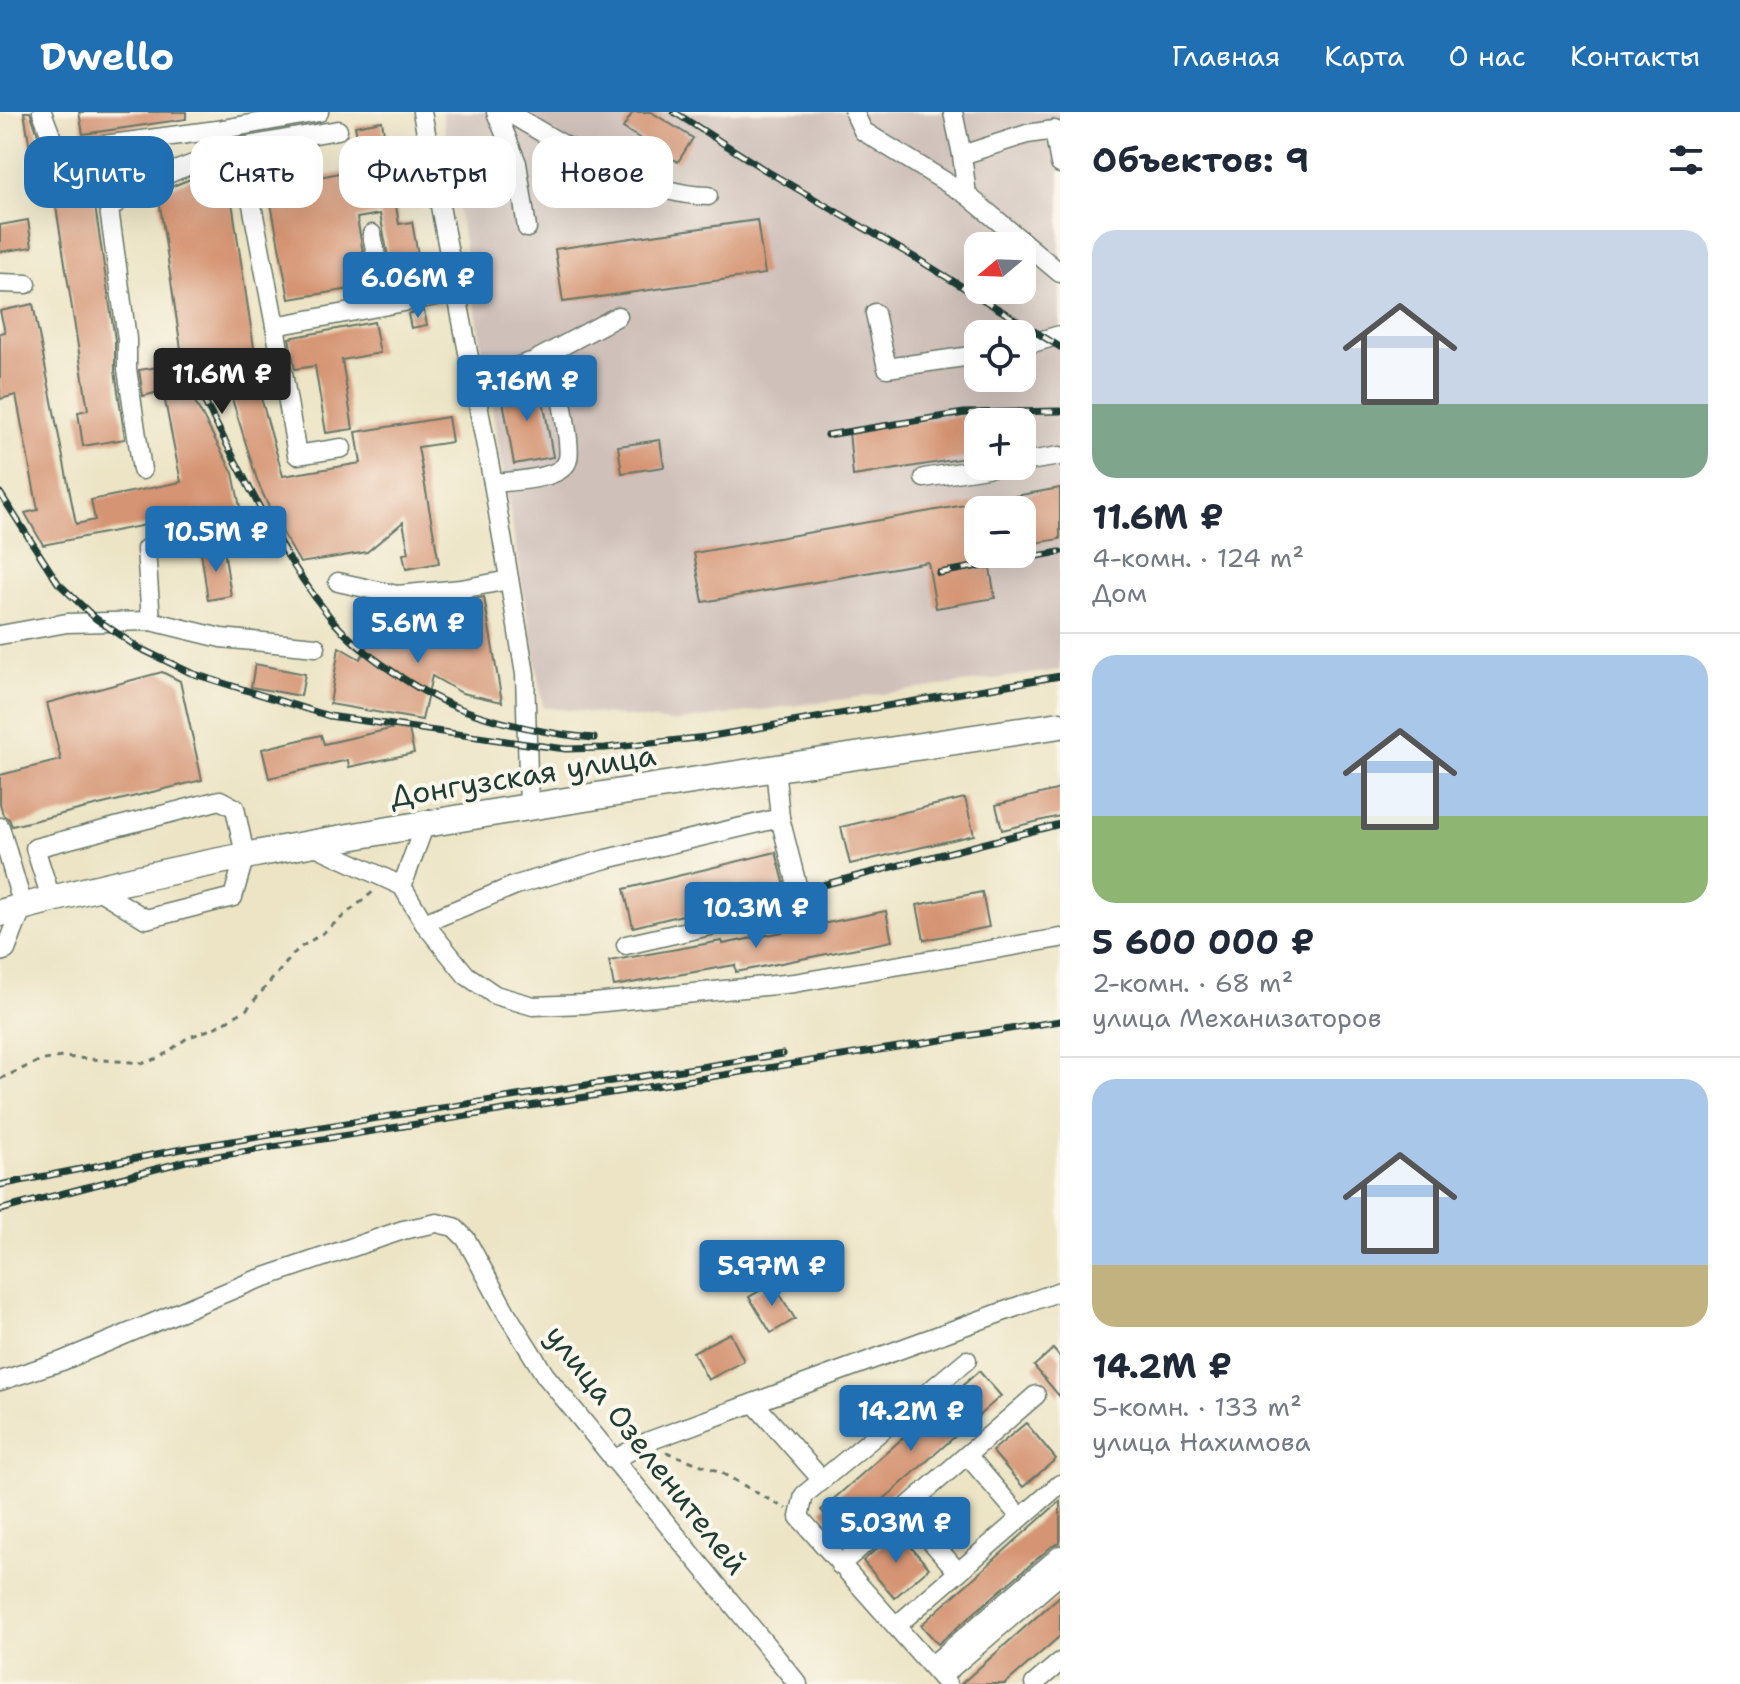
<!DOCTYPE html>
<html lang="ru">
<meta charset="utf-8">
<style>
body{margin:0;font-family:"Shantell Sans",sans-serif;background:#f6f6f7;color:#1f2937;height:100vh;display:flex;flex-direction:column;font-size:30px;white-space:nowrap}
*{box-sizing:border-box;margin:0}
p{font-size:26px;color:#747a83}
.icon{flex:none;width:44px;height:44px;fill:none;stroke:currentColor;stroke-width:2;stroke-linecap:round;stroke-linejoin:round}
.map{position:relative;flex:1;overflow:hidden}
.drawer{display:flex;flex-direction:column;background:#fff;width:680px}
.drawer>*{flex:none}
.guide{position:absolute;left:24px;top:24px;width:760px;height:72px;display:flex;gap:16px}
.needle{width:52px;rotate:251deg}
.tools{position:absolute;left:964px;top:120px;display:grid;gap:16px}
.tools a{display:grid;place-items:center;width:72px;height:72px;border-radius:16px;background:#fff;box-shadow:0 8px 32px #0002;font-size:40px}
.price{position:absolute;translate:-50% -68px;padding:0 18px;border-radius:8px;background:#1f6fb2;color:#fff;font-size:26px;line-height:52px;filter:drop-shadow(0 2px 4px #0008)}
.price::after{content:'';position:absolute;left:50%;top:48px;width:24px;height:18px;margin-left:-12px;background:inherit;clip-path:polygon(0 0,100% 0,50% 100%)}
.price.selected{background:#222;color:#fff}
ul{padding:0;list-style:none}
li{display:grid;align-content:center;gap:16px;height:424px;padding:0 32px}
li+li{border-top:2px solid #e0e1e3}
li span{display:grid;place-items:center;height:248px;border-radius:24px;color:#555}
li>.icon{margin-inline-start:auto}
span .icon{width:144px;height:144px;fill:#fffc;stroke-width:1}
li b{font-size:34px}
h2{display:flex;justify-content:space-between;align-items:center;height:96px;padding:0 32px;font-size:34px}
.pill{padding:0 28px;border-radius:24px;background:#fff;box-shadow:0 8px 32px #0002;font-size:28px;line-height:72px}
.pill.selected{background:#1f6fb2;color:#fff}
header{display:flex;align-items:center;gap:48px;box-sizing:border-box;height:112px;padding:0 40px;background:#1f6fb2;color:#fff}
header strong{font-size:38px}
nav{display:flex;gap:44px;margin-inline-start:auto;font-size:28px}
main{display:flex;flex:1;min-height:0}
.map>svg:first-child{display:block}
.industrial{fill:#cfc0ba;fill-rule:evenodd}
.building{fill:#d59473}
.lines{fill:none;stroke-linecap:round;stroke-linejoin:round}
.minor-casing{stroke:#677767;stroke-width:21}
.highway-casing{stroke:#677767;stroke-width:29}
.path{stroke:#677767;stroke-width:3;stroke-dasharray:6 6;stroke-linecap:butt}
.minor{stroke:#fff;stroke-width:18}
.highway{stroke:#fff;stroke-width:26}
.rail-casing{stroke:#1f3d34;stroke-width:7}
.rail{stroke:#fbf7ec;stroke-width:4;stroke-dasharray:12;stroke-linecap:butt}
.labels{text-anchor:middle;stroke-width:8;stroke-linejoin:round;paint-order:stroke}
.street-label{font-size:30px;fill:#1f3d34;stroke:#fbf7ec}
</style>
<header>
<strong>Dwello</strong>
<nav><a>Главная</a><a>Карта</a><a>О нас</a><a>Контакты</a></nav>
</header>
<main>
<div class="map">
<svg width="1060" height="1572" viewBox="0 0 1060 1572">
<rect width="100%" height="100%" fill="#fbf7ec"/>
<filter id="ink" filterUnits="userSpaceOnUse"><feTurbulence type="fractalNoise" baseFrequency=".0125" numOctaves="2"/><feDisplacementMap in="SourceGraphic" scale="16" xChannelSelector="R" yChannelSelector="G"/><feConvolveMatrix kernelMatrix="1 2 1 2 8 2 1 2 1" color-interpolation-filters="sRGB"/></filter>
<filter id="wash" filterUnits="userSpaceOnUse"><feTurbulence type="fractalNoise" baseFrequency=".006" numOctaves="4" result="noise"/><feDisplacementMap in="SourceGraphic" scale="32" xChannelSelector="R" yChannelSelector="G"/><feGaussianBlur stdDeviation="1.8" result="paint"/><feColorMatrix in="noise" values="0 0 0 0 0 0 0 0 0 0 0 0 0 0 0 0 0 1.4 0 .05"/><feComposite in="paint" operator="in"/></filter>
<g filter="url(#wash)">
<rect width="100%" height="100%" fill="#ece4c5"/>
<path class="industrial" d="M442 0H1060V558L672 610 543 595ZM978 134H1022V178H978ZM978 222H1022V266H978ZM978 310H1022V354H978ZM978 398H1022V442H978Z"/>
<g id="blocks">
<g class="building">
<polygon points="24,0 30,0 42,34 30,36"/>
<polygon points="79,0 186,0 186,7 83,22"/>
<polygon points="633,0 651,0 693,26 678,50 623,16"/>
<polygon points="382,9 399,112 412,110 422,165 393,170 380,102 357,106 369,174 289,187 262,44 309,35 315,66 363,56 355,14"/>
<polygon points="495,28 504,50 509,79 458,89 448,37"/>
<polygon points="136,41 139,59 91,67 115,228 115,259 125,327 83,334 78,300 88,298 49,50"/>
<polygon points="227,57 256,249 251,250 283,364 361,351 356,320 448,305 452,330 418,335 439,451 406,457 403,442 409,441 403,410 367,440 300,451 273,404 258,371 225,264 186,273 233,361 241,400 188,410 187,405 43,433 25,401 38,398 16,283 0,287 0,221 5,220 0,199 33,192 76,412 95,408 91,388 181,370 163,279 143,284 139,258 183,251 158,80 208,60"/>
<polygon points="28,108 32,135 0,140 0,113"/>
<polygon points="757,108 765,162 563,190 555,137"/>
<polygon points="424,199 427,213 411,216 408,202"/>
<polygon points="374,210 380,241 342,248 353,317 326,321 315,254 295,257 289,226"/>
<polygon points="540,270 553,345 514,352 501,277"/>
<polygon points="978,302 978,344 853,364 849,319"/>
<polygon points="660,328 664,355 622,361 618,334"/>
<polygon points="1060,376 1060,427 1022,433 1022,398 978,398 978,458 990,456 995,486 936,496 928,450 703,490 694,441"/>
<polygon points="224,437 231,484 208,488 201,440"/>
<polygon points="484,485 502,590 462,581 432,564 422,608 330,592 339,535 360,547 391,497 447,526 464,508 464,489"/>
<polygon points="255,552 305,562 301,584 251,575"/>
<polygon points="162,560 180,569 202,668 12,714 9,707 3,703 0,692 0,663 61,648 47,591"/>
<polygon points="408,613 414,641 349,655 348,648 269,666 262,637 321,623 324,632"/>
<polygon points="1060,677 1060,704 1002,718 996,693"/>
<polygon points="965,686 974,723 850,752 841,715"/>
<polygon points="776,740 786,778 633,815 624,777"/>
<polygon points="982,780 989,815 924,828 917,793"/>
<polygon points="886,799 892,829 736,860 735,853 614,874 609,849 722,829 723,832"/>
<polygon points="773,1171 795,1207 771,1221 749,1185"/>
<polygon points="730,1221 744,1249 708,1268 693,1240"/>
<polygon points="1053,1237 1060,1245 1060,1285 1034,1254"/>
<polygon points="979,1259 1001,1284 843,1423 821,1398"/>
<polygon points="1026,1311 1056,1347 1023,1375 992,1339"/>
<polygon points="1060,1389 1060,1431 1052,1434 938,1532 921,1513"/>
<polygon points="897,1419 929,1456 894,1486 863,1449"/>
<polygon points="1060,1484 1060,1524 1005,1572 961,1572"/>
</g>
</g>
</g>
<g filter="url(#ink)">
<use href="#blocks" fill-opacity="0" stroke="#677767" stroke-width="2"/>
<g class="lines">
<defs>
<g id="minor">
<polyline points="42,0 53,29 66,38 217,18 319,0"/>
<polyline points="422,0 493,371 525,562 529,695"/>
<polyline points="496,0 517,51 527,116"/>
<path d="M508 0C562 33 643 83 708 84"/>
<polyline points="854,0 863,19 967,83 962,43 1027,22 1054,18"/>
<polyline points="953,0 962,43"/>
<polyline points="1060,20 1054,18 1060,52"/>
<polyline points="241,35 338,18"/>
<polyline points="967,83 1060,161"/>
<polyline points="372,122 385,193"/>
<polyline points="0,171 27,172"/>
<polyline points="875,201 887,256 978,243"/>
<polyline points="275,214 297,343 342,336"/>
<polyline points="1022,234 1060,223"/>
<polyline points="473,268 534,249 618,204"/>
<polyline points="1022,350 1060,344"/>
<path d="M142 358 127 257V227L109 97C147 65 194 52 241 35L275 214 458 180"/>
<polyline points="924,366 999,354"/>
<path d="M493 371C511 369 564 368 568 347 571 332 563 300 561 283"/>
<polyline points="146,437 151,509"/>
<polyline points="338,470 397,483 461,477 509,468"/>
<polyline points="0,523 67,511 151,509 221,526 316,535"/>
<polyline points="0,715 23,794 6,838 0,840"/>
<polyline points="311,732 402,774 424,811 466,863 495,883 533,894 584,892 794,871 1060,826"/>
<polyline points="402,774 425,712"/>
<polyline points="51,786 35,736 220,688 235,696 245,743 233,785 146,807 95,776"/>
<polyline points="424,811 516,773 606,747 780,706 775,655"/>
<polyline points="626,833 789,796 795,791 799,781 780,706"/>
<polyline points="0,1269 62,1249 253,1169 403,1118 437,1111 454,1115 466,1127 507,1202 545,1263 798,1572"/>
<polyline points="754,1291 822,1368"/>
<polyline points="967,1343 1021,1406"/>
<polyline points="613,1348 649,1329 1060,1179"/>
<polyline points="904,1398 958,1460"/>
<polyline points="840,1453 1036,1283"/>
<polyline points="896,1514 1060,1372"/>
<polyline points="931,1554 1060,1443"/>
<polyline points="941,1565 1060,1463"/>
<polyline points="947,1572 799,1405 804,1383 967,1248"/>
<polyline points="1034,1572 1060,1550"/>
</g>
<path id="highway" d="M0 801C168 754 338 726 510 698 693 668 876 640 1060 613"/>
</defs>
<use href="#minor" class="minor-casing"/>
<use href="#highway" class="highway-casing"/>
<g class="path">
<polyline points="0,967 39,949 62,945 144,951 161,945 187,926 214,916 246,898 298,837 323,821 374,779"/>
<polyline points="666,1340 718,1359 786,1397"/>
</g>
<use href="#minor" class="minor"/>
<use href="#highway" class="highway"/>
<defs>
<g id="rail">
<polyline points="674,0 765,58 919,148 1060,235"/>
<path d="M202 285C242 359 277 439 330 505 356 539 424 584 464 598 501 612 554 623 594 626"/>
<polyline points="827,323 964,301 1060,299"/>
<polyline points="0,381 58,471 95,506 137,535 191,561 329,604 527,632 566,637 605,636 706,625 1060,564"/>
<polyline points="939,461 1060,440"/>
<polyline points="807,777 1060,712"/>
<polyline points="0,1073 182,1037 783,942"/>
<polyline points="0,1098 186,1049 1060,909"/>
</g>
</defs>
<use href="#rail" class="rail-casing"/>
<use href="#rail" class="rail"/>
</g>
</g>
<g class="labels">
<g class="street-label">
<text transform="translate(523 664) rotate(-9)" y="10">Донгузская улица</text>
<text transform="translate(646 1338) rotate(52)" y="10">улица Озеленителей</text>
</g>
</g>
</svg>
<div class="tools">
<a><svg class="needle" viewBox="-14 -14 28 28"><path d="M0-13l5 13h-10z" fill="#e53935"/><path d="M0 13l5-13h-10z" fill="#747a83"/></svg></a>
<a><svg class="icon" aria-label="locate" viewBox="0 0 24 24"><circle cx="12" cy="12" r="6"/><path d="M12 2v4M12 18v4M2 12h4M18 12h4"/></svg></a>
<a>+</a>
<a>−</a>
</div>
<b class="price" style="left:418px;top:208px">6.06M ₽</b>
<b class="price selected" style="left:222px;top:304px">11.6M ₽</b>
<b class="price" style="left:527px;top:311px">7.16M ₽</b>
<b class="price" style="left:216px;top:462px">10.5M ₽</b>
<b class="price" style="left:418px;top:553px">5.6M ₽</b>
<b class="price" style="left:756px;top:838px">10.3M ₽</b>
<b class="price" style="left:772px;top:1196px">5.97M ₽</b>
<b class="price" style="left:911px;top:1341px">14.2M ₽</b>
<b class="price" style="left:896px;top:1453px">5.03M ₽</b>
<div class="guide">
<a class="pill selected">Купить</a>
<a class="pill">Снять</a>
<a class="pill">Фильтры</a>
<a class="pill">Новое</a>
</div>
</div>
<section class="drawer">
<h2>Объектов: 9<svg class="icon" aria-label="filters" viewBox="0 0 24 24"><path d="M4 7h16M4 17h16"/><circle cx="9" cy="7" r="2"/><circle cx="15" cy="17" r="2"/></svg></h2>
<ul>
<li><span style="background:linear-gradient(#c9d6e8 70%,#7fa58c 0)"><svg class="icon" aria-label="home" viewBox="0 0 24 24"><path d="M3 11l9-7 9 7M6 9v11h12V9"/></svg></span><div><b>11.6M ₽</b><p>4-комн. · 124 m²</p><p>Дом</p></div></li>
<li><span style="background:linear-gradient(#a9c7e8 65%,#8fb573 0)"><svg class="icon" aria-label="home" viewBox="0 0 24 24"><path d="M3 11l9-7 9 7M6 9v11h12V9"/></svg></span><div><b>5 600 000 ₽</b><p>2-комн. · 68 m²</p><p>улица Механизаторов</p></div></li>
<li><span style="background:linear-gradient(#a9c7e8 75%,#c2b280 0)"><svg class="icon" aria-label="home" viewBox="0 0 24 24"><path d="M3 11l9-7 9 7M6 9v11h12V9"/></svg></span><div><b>14.2M ₽</b><p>5-комн. · 133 m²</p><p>улица Нахимова</p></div></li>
</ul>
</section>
</main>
